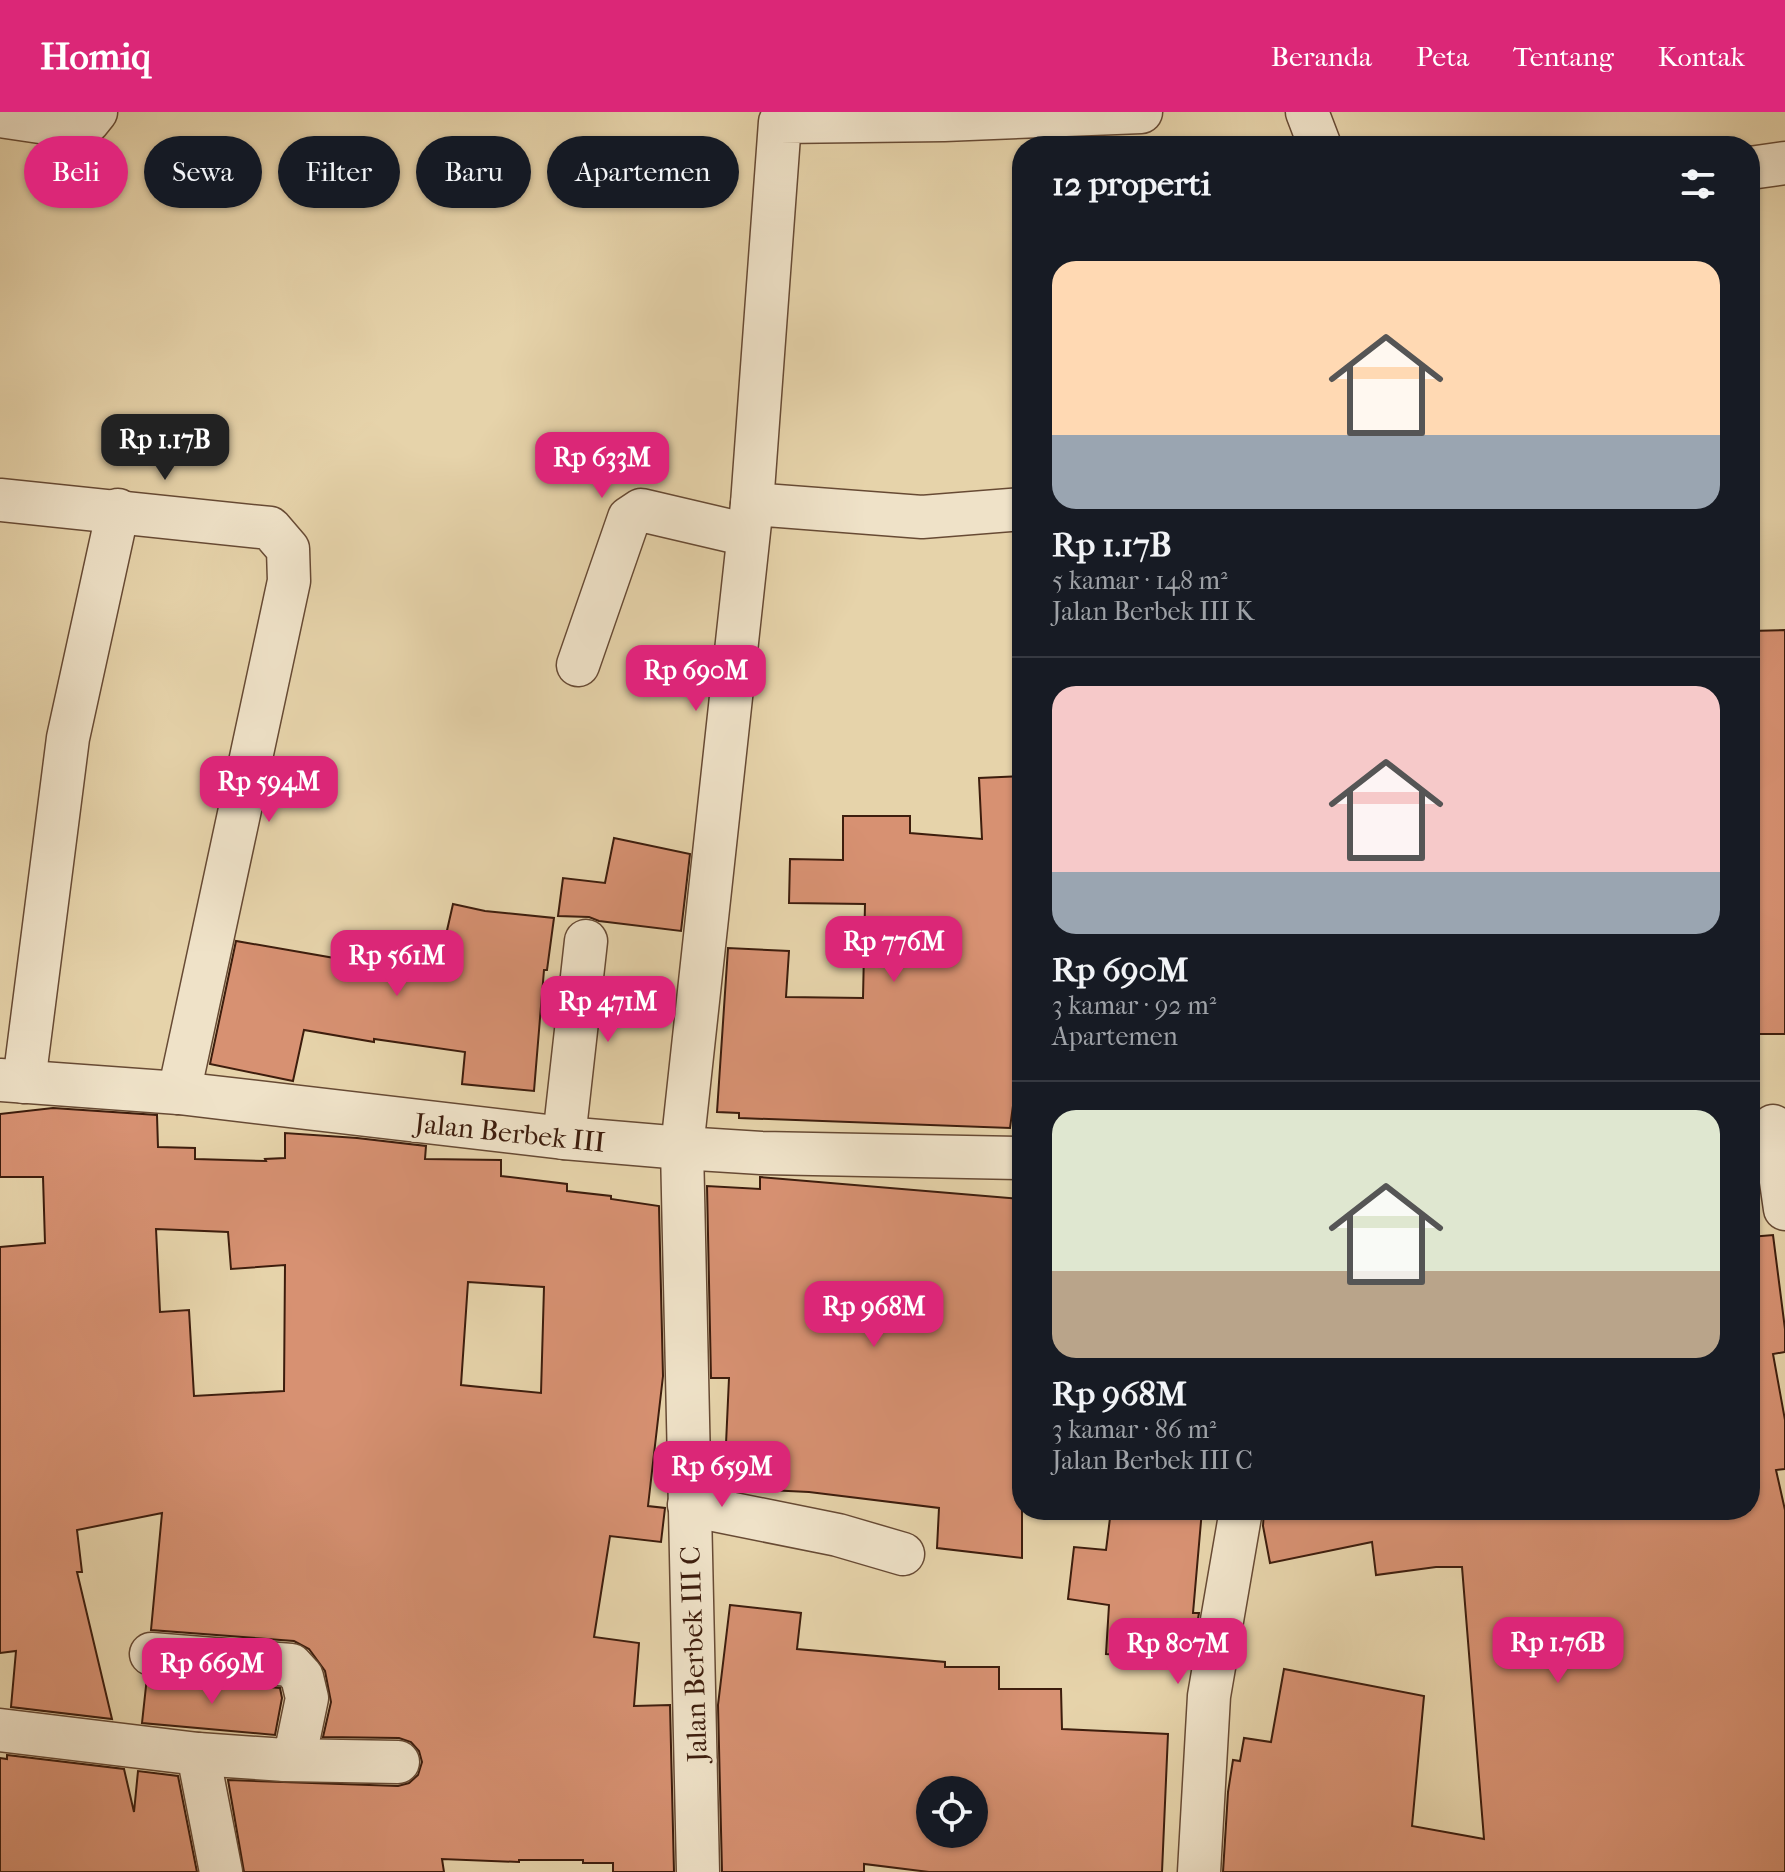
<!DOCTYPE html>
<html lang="id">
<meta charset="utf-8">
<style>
body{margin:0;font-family:"IM FELL French Canon",serif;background:#20242c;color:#f1f3f6;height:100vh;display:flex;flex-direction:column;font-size:30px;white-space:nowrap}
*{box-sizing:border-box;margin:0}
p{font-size:26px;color:#9ea1a6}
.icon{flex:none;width:44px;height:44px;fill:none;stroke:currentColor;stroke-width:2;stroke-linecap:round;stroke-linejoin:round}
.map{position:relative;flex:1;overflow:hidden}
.details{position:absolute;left:1012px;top:24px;width:748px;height:1384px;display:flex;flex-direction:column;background:#171b24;border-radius:32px;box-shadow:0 2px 6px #0004}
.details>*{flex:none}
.banner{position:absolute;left:24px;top:24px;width:760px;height:72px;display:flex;gap:16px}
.buttons{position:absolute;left:916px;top:1664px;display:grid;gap:16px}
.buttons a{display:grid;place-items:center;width:72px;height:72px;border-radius:50%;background:#171b24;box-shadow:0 2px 6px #0004;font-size:40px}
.price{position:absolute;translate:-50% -68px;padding:0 18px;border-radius:16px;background:#db2777;color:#fff;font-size:26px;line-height:52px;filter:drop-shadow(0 2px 4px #0008)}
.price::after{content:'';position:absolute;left:50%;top:48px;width:24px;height:18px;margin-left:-12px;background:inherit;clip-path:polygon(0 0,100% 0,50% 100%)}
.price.selected{background:#222;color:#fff}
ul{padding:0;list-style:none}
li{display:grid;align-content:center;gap:16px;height:424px;padding:0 40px}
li+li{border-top:2px solid #363941}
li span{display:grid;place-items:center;height:248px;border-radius:24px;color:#555}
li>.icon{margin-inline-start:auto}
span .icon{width:144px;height:144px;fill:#fffc;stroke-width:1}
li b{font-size:34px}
h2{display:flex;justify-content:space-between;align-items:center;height:96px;padding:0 40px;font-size:34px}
.pill{padding:0 28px;border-radius:36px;background:#171b24;box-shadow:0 2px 6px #0004;font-size:28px;line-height:72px}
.pill.selected{background:#db2777;color:#fff}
header{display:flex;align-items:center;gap:48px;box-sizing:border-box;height:112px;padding:0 40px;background:#db2777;color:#fff}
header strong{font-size:38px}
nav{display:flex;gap:44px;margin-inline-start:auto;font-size:28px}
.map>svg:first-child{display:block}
.building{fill:#d79172;stroke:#3d1d0d;stroke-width:2;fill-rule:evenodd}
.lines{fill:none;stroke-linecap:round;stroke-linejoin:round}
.street-casing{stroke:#674a34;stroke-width:45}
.street{stroke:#efe2c8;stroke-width:42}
.labels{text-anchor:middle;stroke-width:8;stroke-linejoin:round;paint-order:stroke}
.street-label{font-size:28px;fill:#3d1d0d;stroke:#efe2c8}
</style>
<header>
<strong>Homiq</strong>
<nav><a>Beranda</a><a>Peta</a><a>Tentang</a><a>Kontak</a></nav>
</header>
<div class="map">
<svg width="1785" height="1760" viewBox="0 0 1785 1760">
<rect width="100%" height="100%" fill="#e6d3aa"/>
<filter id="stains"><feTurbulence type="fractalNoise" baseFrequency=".0025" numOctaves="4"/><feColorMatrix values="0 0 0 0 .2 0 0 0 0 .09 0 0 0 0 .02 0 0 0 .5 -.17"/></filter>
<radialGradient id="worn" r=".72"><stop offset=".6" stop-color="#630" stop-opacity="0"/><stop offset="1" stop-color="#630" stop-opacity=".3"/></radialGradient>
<g class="building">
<polygon points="1785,518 1785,922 1750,922 1750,519"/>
<polygon points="1022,664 1022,858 1016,956 1018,957 1010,1016 739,1006 739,1001 717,1000 728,836 789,839 786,885 863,886 865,792 789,791 790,747 843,748 843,704 910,704 910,721 982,727 979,666"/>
<polygon points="614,726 690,742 681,819 599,809 589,805 558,804 563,766 605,771"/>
<polygon points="453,792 485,799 554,806 547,858 544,858 534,979 462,972 465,940 374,927 374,930 304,918 293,969 210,952 236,829 346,848 352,820 443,836"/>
<path d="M53 996 157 1003 158 1035 195 1036V1047L266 1049 265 1047 285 1046V1021L357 1026 426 1034 425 1047 501 1048V1064L567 1072V1079L611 1084V1087L659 1094 663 1264 648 1394 665 1396 661 1430 610 1424 594 1525 639 1531 634 1594 670 1593 674 1760H613V1751H583V1748H519V1750L442 1747 444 1760H244L228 1668 398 1674 409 1671 418 1663 422 1650 419 1639 411 1630 399 1626 323 1625 331 1590 325 1559 309 1537 294 1529 151 1518 162 1401 77 1418 82 1460H77L112 1607 11 1595 16 1539 0 1541V1135L45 1131 43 1065H0V1002ZM156 1117 228 1120 231 1157 285 1153 284 1279 194 1284 189 1198 160 1200ZM468 1170 544 1175 541 1281 461 1273Z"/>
<polygon points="760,1065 1022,1087 1022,1446 937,1436 939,1396 809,1380 724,1376 729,1266 711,1266 707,1074 760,1077"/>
<polygon points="1773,1123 1785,1217 1785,1240 1773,1242 1785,1308 1785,1357 1776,1358 1785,1398 1785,1760 1223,1760 1228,1680 1233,1648 1240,1649 1244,1626 1271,1630 1284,1557 1424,1584 1412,1714 1484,1727 1462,1455 1436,1455 1376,1463 1372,1430 1270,1451 1263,1414 1264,1398 1750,1398 1750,1125"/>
<polygon points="1111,1398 1202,1398 1193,1501 1199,1501 1191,1547 1106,1542 1109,1493 1068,1487 1074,1435 1106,1438"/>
<path d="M730 1493 801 1501 797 1537 945 1550V1555H999V1577H1061L1062 1617 1168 1622 1162 1760H929L864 1752V1760H722L718 1593ZM930 1678H974V1722H930Z"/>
<polygon points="147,1565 280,1576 282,1586 275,1623 142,1611"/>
<polygon points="7,1643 124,1657 134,1700 138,1659 178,1664 197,1760 0,1760 0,1646 7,1647"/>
</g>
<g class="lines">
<defs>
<g id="street">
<polyline points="1307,0 1320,34"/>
<polyline points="0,4 74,15 88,10 96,0"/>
<polyline points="1750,56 1785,51"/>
<polyline points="0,388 270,416 288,437 289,469 179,981"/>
<polyline points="752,392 780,10 944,8 1141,0"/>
<polyline points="578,553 629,406 641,398 748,423"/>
<polyline points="0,968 179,981 564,1026 682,1036 761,1041 1022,1046"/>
<polyline points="24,970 68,626 118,398"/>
<polyline points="1773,1014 1785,1097"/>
<polyline points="564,1026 586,829"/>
<polyline points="689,1393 838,1423 903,1442"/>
<polyline points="0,1618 198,1642 285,1648 296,1639 307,1586 302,1565 291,1553 151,1542"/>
<polyline points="198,1642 221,1760"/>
<polyline points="285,1648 398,1650"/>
<polyline points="698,1760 682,1036 752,392 922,405 1022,397"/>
<polyline points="1199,1760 1209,1584 1241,1398"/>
</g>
</defs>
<use href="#street" class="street-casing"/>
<use href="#street" class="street"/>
</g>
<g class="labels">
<g class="street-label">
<text transform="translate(510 1020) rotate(6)" y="10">Jalan Berbek III</text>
<text transform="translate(693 1542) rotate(-92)" y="10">Jalan Berbek III C</text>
</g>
</g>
<rect width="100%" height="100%" filter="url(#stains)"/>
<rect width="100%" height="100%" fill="url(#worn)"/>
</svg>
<div class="buttons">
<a><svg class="icon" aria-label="locate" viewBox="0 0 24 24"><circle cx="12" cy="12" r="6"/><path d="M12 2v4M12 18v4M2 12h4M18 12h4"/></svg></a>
</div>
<b class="price selected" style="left:165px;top:370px">Rp 1.17B</b>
<b class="price" style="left:602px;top:388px">Rp 633M</b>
<b class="price" style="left:696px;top:601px">Rp 690M</b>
<b class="price" style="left:269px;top:712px">Rp 594M</b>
<b class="price" style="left:894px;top:872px">Rp 776M</b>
<b class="price" style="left:397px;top:886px">Rp 561M</b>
<b class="price" style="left:608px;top:932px">Rp 471M</b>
<b class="price" style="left:874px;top:1237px">Rp 968M</b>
<b class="price" style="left:722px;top:1397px">Rp 659M</b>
<b class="price" style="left:1558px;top:1573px">Rp 1.76B</b>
<b class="price" style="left:1178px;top:1574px">Rp 807M</b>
<b class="price" style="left:212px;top:1594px">Rp 669M</b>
<div class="banner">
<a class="pill selected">Beli</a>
<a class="pill">Sewa</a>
<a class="pill">Filter</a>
<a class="pill">Baru</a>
<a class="pill">Apartemen</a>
</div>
<section class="details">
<h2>12 properti<svg class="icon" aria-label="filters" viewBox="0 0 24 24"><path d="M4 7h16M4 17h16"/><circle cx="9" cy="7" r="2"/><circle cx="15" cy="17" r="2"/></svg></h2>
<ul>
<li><span style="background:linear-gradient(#ffd9b3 70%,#9aa5b1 0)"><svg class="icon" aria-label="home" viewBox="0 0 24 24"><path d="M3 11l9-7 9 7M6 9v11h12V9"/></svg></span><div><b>Rp 1.17B</b><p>5 kamar · 148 m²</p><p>Jalan Berbek III K</p></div></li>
<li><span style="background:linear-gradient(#f6c9c9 75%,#9aa5b1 0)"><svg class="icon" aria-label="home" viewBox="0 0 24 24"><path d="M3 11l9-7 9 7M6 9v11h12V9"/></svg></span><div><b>Rp 690M</b><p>3 kamar · 92 m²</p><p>Apartemen</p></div></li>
<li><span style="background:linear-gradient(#dfe7d0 65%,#b9a48a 0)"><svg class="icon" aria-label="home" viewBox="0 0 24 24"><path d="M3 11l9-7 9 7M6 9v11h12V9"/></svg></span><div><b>Rp 968M</b><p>3 kamar · 86 m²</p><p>Jalan Berbek III C</p></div></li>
</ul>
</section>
</div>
